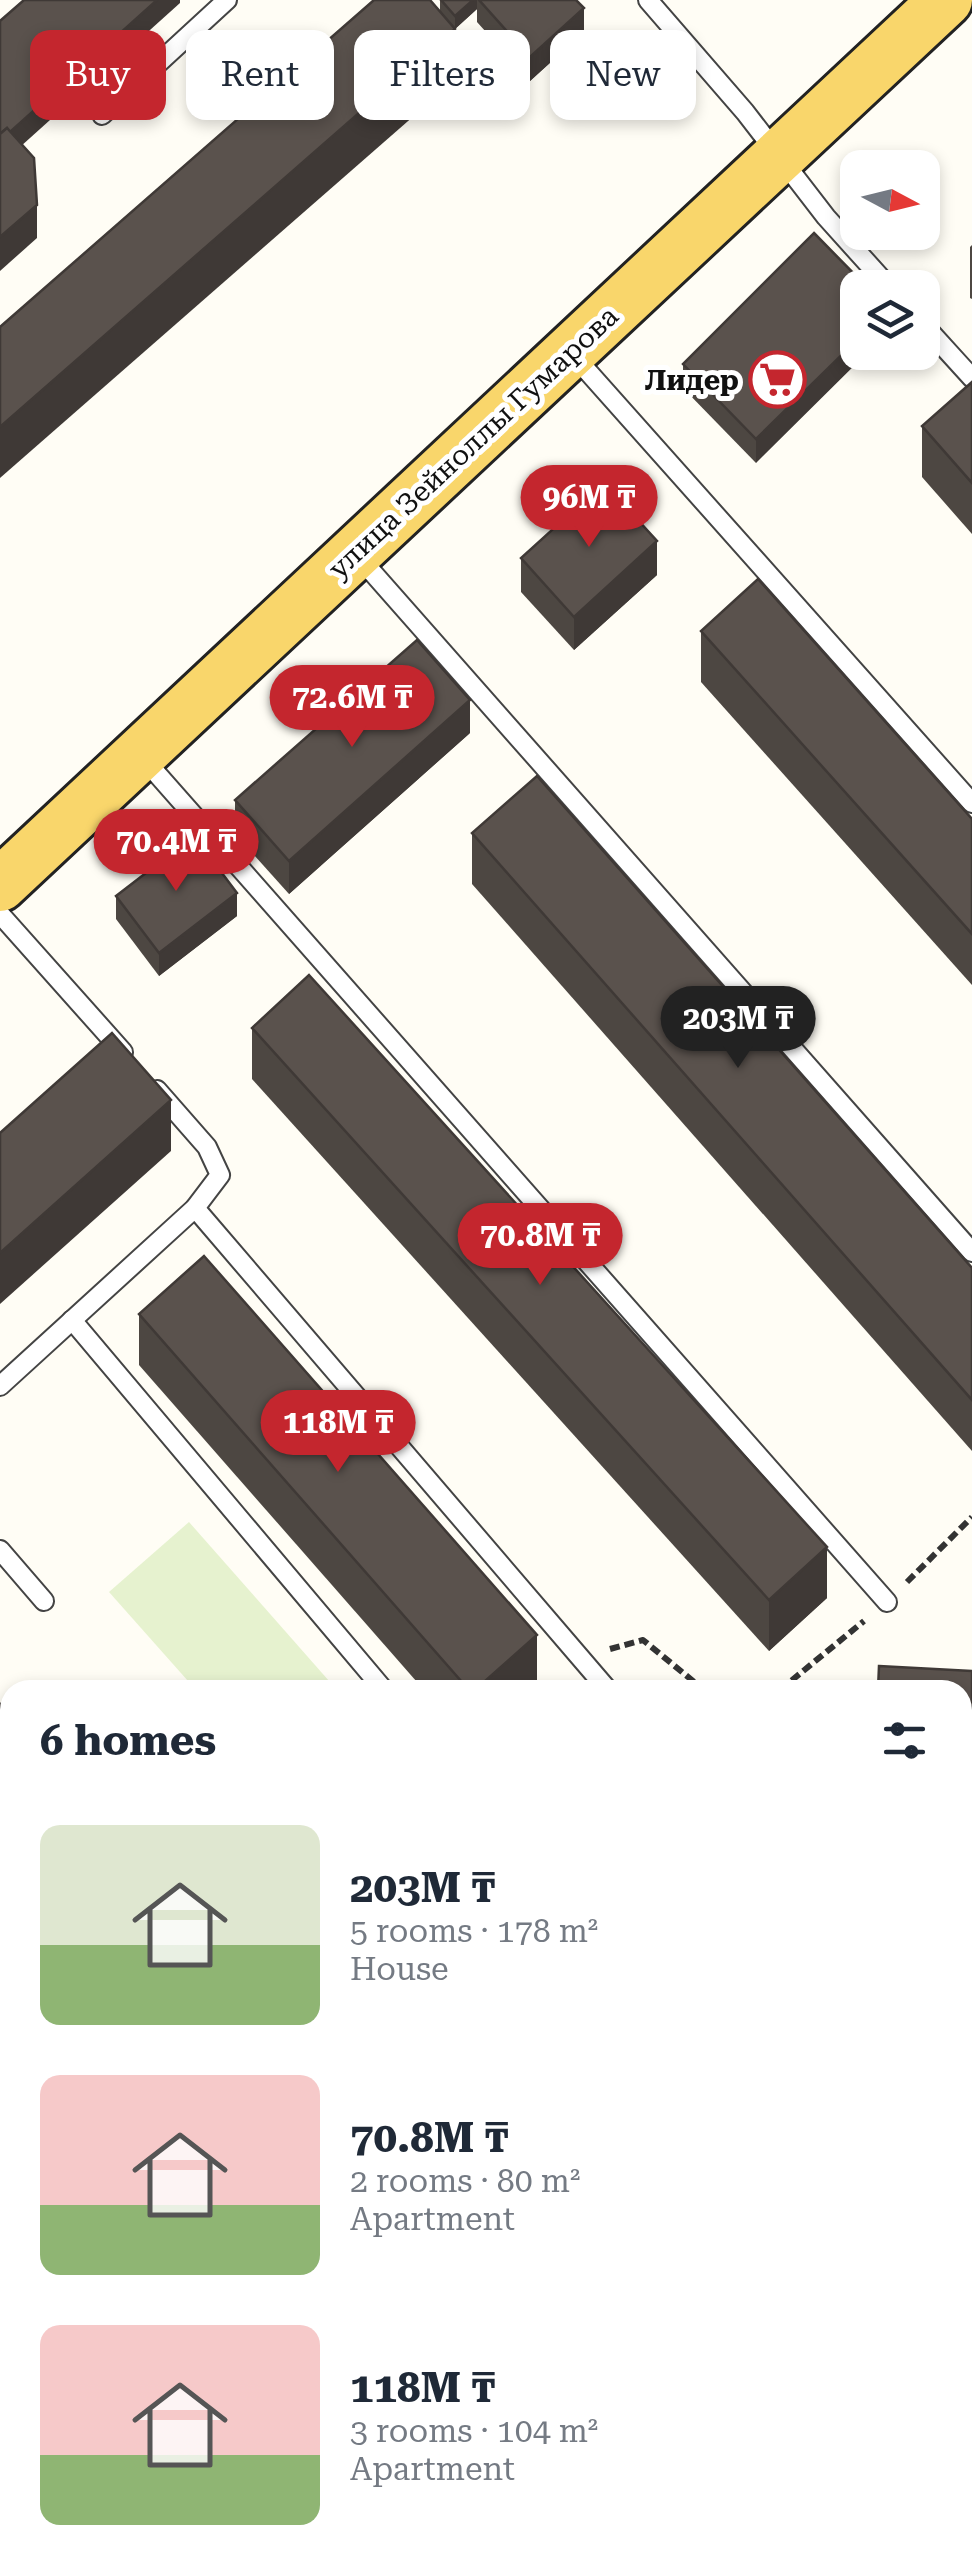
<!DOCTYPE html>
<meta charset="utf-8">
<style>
body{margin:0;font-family:"Roboto Serif",serif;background:#f2f2f3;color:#1f2937;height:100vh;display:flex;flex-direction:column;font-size:38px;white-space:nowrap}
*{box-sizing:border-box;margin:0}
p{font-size:32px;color:#747a83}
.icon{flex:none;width:55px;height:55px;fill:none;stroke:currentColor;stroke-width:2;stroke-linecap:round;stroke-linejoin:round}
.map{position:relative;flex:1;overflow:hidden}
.drawer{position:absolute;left:0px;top:1680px;width:972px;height:892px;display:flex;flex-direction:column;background:#fff;border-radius:30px 30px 0 0;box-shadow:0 5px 15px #0003}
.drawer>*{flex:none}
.hud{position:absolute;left:30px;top:30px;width:912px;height:90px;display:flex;gap:20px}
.needle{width:65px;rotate:97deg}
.fabs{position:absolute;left:840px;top:150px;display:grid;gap:20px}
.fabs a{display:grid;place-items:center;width:100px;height:100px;border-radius:20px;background:#fff;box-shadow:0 5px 15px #0003;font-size:50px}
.price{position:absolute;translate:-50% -85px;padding:0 22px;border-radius:35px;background:#c4262e;color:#fff;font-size:32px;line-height:65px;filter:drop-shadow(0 2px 5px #0008)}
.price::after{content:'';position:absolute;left:50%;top:60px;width:30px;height:22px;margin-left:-15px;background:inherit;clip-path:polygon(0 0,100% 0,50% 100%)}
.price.active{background:#222;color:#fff}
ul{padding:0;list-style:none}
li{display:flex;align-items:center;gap:30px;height:250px;padding:0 40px}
li span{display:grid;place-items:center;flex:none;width:280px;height:200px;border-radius:20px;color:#555}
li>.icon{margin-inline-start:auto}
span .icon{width:120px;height:120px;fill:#fffc;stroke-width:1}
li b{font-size:42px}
h2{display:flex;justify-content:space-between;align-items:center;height:120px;padding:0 40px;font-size:42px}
.tag{padding:0 35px;border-radius:20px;background:#fff;box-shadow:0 5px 15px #0003;font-size:35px;line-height:90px}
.tag.active{background:#c4262e;color:#fff}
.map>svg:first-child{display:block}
.pitch{fill:#e6f2cf}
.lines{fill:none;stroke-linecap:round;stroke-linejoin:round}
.lane-casing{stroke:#444;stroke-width:22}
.primary-casing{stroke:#222;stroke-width:58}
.path{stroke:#333;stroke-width:6;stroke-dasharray:10 5;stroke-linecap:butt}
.lane{stroke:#fff;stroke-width:18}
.primary{stroke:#f9d66b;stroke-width:52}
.wall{fill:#4d4742}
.shaded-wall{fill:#3f3936}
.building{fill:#5a524d;stroke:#3f3936;stroke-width:2.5}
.labels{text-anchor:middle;stroke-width:10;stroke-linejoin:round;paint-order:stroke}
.poi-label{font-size:28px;font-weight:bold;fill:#111;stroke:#fff;text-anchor:end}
.street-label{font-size:28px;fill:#111;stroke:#fff}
</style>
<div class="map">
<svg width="972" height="2572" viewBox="0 0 972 2572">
<rect width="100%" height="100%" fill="#fffdf5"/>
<polygon class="pitch" points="189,1522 337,1690 196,1690 109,1592"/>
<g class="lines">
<defs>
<g id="lane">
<polyline points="648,0 745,112 826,217 890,288"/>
<polyline points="102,115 227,0"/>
<polyline points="922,323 972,378"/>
<polyline points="574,356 972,803"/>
<polyline points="358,556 972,1252"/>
<polyline points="143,758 887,1602"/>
<polyline points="0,914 123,1052"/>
<polyline points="195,1208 608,1690"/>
<polyline points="72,1320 384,1690"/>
<polyline points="0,1386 195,1208 220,1175 207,1147 157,1090"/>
<polyline points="0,1550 44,1601"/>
<polyline points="0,2522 10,2512"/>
<polyline points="228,2562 236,2572"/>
</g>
<polyline id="primary" points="0,885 946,0"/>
</defs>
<use href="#lane" class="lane-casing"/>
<use href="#primary" class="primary-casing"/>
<g class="path">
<polyline points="907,1582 972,1517"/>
<polyline points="610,1649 643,1640 704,1690"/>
<polyline points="780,1690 864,1621"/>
<polyline points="0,2000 10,1991"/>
</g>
<use href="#lane" class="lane"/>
<use href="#primary" class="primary"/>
</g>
<g class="wall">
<polygon points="440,0 576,0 584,32 530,81 477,22 477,9 455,29 455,80 440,12"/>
<polygon points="814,233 756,463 683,388 683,364"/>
<polygon points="972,245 972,299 970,298 970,247"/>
<polygon points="972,382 972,534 922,477 922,426"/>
<polygon points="521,558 657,575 574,650 521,592"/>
<polygon points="701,631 972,819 972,985 701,682"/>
<polygon points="470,733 289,894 235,834 235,800"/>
<polygon points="472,833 972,1268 972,1451 472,884"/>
<polygon points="116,896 237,916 159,976 116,919"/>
<polygon points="252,1028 827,1598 769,1651 252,1079"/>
<polygon points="139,1314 537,1686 533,1690 424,1690 139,1365"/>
<polygon points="972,1671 972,1832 962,1831 962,1690"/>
<polygon points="0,1704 10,1716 10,1866 0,1854"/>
</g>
<g class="shaded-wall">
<polygon points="157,0 180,0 180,3 0,165 0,141"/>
<polygon points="473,0 477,0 477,9 455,29 455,16"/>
<polygon points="584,8 584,32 530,81 530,57"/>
<polygon points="455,29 455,80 0,478 0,427"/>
<polygon points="37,205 37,238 0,271 0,237"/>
<polygon points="858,339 858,352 868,352 756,463 756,439"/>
<polygon points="657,541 657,575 574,650 574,617"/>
<polygon points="470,700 470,733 289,894 289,861"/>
<polygon points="237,893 237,916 159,976 159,953"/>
<polygon points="171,1100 171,1151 0,1304 0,1253"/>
<polygon points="827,1547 827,1598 769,1651 769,1600"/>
<polygon points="537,1635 537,1686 533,1690 475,1690"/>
<polygon points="10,2073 10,2086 0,2094 0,2082"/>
</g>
<g class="building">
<polygon points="24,0 157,0 10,132 7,128 0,134 0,21"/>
<polygon points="374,0 430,0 455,29 0,427 0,327"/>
<polygon points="441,0 473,0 455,16"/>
<polygon points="479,0 576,0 584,8 530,57"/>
<polygon points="7,128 34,158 37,205 0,237 0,134"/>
<polygon points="814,233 868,288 858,288 858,339 756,439 683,364"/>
<polygon points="972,382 972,483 922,426"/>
<polygon points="604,483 657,541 574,617 521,558"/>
<polygon points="758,579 972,819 972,934 701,631"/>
<polygon points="417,640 470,700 289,861 235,800"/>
<polygon points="537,776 972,1268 972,1400 472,833"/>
<polygon points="194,836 237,893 159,953 116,896"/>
<polygon points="309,975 827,1547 769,1600 252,1028"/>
<polygon points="112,1033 171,1100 0,1253 0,1133"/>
<polygon points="204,1256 537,1635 475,1690 469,1690 139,1314"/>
<polygon points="879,1666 972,1671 972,1781 962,1780 962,1690 878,1690"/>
<polygon points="0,1704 10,1716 10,1853 0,1842"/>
<polygon points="10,1991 10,2073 0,2082 0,2000"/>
</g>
<defs>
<symbol id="supermarket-ring" viewBox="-11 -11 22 22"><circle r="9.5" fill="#fff" stroke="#c4262e" stroke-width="1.5"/><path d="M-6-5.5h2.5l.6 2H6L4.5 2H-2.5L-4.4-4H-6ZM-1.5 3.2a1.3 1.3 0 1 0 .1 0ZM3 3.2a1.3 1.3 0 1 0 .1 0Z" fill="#c4262e"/></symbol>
</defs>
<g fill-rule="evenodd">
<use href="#supermarket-ring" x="746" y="348" width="63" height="63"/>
</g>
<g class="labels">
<g class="poi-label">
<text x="739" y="390">Лидер</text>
</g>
<g class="street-label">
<text transform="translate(473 442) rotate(-43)" y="10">улица Зейноллы Гумарова</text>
</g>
</g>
</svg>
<div class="fabs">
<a><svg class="needle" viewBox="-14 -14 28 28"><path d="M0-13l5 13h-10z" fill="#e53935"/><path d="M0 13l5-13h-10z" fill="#747a83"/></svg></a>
<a><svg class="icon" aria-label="layers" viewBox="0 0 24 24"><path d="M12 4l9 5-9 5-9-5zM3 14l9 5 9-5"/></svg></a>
</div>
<b class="price" style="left:589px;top:550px">96M ₸</b>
<b class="price" style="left:352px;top:750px">72.6M ₸</b>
<b class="price" style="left:176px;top:894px">70.4M ₸</b>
<b class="price active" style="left:738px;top:1071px">203M ₸</b>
<b class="price" style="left:540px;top:1288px">70.8M ₸</b>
<b class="price" style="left:338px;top:1475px">118M ₸</b>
<div class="hud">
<a class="tag active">Buy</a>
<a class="tag">Rent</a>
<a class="tag">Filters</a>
<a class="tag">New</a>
</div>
<section class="drawer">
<h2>6 homes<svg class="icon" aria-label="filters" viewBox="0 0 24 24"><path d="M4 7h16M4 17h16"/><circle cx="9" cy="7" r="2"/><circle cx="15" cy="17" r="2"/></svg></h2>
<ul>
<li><span style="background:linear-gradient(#dfe7d0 60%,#8fb573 0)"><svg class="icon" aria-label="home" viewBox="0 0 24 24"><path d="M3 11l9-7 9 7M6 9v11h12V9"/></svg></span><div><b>203M ₸</b><p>5 rooms · 178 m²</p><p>House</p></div></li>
<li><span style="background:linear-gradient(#f6c9c9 65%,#8fb573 0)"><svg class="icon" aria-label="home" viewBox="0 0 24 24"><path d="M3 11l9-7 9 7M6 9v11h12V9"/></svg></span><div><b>70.8M ₸</b><p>2 rooms · 80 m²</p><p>Apartment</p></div></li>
<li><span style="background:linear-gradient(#f6c9c9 65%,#8fb573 0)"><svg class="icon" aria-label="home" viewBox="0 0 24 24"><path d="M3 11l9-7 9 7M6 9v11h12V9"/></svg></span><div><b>118M ₸</b><p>3 rooms · 104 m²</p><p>Apartment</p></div></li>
</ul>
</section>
</div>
